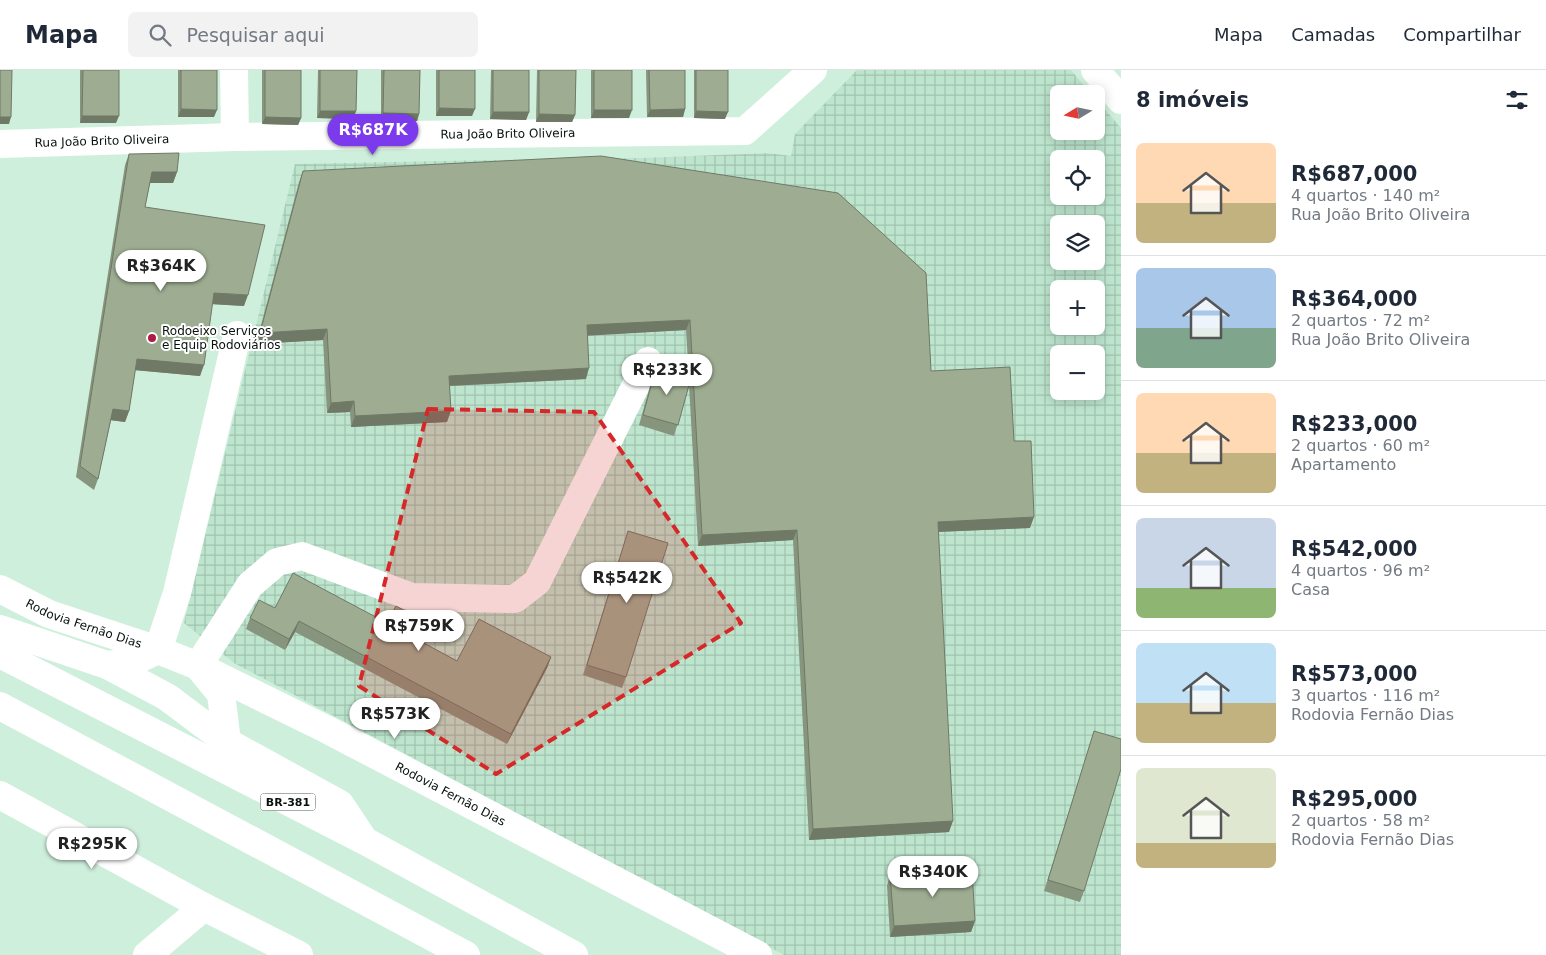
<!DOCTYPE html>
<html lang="pt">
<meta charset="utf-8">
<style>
body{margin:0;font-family:"DejaVu Sans",sans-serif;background:#f2f2f3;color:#1f2937;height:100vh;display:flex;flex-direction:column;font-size:19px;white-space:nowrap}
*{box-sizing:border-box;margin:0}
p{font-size:16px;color:#747a83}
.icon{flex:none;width:28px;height:28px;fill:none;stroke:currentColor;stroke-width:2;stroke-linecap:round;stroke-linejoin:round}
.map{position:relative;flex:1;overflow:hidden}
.side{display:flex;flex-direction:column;background:#fff;width:425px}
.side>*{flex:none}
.needle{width:32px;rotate:260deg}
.controls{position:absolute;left:1050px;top:15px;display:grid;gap:10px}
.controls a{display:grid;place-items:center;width:55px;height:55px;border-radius:8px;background:#fff;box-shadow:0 2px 12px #0003;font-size:25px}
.price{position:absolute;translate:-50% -42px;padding:0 11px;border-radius:18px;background:#fff;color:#222;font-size:16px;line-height:32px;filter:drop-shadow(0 1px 2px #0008)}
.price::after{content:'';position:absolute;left:50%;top:30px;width:15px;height:11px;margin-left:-8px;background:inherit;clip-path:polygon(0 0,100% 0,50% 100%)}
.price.on{background:#7c3aed;color:#fff}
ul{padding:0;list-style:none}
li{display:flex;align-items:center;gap:15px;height:125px;padding:0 15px}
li+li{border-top:1px solid #e0e1e3}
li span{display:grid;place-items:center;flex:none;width:140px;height:100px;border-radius:8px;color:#555}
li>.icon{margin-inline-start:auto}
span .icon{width:60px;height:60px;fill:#fffc;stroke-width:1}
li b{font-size:21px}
h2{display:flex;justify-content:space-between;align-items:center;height:60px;padding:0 15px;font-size:21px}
header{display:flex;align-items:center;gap:30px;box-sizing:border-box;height:70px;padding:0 25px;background:#fff;border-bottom:1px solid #e0e1e3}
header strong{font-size:24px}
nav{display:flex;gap:28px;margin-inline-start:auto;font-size:18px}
.search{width:350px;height:45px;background:#f2f2f3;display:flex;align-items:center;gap:12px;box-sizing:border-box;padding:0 18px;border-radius:8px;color:#747a83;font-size:19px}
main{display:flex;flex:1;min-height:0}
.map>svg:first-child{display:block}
.industrial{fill:url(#industrial-grid);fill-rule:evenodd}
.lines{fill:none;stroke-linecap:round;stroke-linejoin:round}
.minor{stroke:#fff;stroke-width:28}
.major{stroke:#fff;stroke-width:28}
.highway{stroke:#fff;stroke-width:28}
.wall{fill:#88957e}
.shaded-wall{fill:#6f7966}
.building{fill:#9ead92;stroke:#6f7966}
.marked{fill:#d62828;fill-opacity:0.2;stroke:#d62828;stroke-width:4;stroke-dasharray:10 6;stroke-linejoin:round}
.poi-dot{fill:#ad1a46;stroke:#fff;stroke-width:2}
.labels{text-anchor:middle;stroke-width:4;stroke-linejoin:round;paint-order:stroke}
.shield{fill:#fff;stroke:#515955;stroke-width:1}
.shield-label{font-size:11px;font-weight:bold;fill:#07120c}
.street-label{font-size:12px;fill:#07120c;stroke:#fff}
.poi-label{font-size:12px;fill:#07120c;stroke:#fff;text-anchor:start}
</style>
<header>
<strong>Mapa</strong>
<div class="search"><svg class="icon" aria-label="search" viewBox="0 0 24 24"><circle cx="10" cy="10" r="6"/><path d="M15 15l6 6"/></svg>Pesquisar aqui</div>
<nav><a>Mapa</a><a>Camadas</a><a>Compartilhar</a></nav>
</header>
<main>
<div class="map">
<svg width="1121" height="885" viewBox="0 0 1121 885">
<defs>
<pattern id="industrial-grid" width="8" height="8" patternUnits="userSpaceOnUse" patternTransform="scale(1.25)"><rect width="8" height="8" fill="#bde5ce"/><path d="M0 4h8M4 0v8" fill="none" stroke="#a1c3b0"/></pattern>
</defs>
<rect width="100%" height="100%" fill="#cfefdd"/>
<path class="industrial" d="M857 0H1071L1091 24H1059V61H1096V29L1121 58V885H784L234 593 184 553 295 94 490 90 641 88 768 83 791 86 795 64ZM1059 89H1096V126H1059ZM1059 154H1096V191H1059ZM1059 219H1096V256H1059ZM1059 284H1096V321H1059Z"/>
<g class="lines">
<g class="minor">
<polyline points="234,0 235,67"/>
<polyline points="1095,0 1121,30"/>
<path id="s1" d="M0 74 235 67 745 61 813 0"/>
<polyline points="158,580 177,523 237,265"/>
<polyline points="198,596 250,515 277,492 302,486 412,527 515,529 537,512 648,291"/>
<polyline points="147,885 204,837"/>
</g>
<g class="major">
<path id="s2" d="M0 519 49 544 158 580 198 596 326 659 758 885"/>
<polyline points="0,725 204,837 299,885"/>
</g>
<g class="highway">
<polyline points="0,559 107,595 133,592 158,580"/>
<polyline points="0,584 365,771 574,885"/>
<polyline points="107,595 167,627 227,672 340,734 364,770"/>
<polyline points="198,596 221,624 227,672"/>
<polyline points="0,636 466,885"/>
</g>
</g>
<g class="wall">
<polygon points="80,0 119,0 116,53 80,53"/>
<polygon points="178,0 217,0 214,47 178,47"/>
<polygon points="262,0 301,0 301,48 298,55 262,54"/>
<polygon points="318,0 357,0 356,41 353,49 317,48"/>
<polygon points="381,0 420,0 419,44 417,51 381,51"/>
<polygon points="436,0 475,0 472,46 436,46"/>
<polygon points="491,0 529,0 529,42 526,50 490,49"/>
<polygon points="537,0 576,0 575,45 572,52 536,52"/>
<polygon points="591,0 632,0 629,48 591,48"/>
<polygon points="646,0 685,0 685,39 683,47 647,47"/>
<polygon points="694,0 728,0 725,49 694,48"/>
<polygon points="129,84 177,102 173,113 150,113 145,137 244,236 212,234 200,306 135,300 129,341 125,352 111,350 98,409 94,420 76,407 125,95"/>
<polygon points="303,101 931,301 1014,371 1030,458 938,462 949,762 809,770 793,470 698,476 689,315 674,366 639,355 652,309 656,298 689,308 686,260 588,265 586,309 450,316 447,352 351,357 350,342 327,343 323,270 256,274 299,112"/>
<polygon points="628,461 626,607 622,618 583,605"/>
<polygon points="416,547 412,558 409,565 457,591 551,587 547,598 507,674 295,562 285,580 246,559 250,548 387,553"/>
<polygon points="1094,661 1084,821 1080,832 1044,821"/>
<polygon points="890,805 975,851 971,862 890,867 887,816"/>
</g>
<g class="shaded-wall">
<polygon points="439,38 475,39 472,46 436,46"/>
<polygon points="181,39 217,40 214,47 178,47"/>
<polygon points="685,39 683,47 647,47 650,40"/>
<polygon points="594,40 632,40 629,48 591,48"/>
<polygon points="320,41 356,41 353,49 317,48"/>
<polygon points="696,41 728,42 725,49 694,48"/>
<polygon points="493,42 529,42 526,50 490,49"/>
<polygon points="383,43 419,44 417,51 381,51"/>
<polygon points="539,44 575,45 572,52 536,52"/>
<polygon points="82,46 119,46 116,53 80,53"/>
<polygon points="0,47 11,47 9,54 0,54"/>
<polygon points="265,47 301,48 298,55 262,54"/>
<polygon points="152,102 177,102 173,113 148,113"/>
<polygon points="214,223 248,225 244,236 210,234"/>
<polygon points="690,250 686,260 583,266 587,255"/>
<polygon points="327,259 323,270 256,274 260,263"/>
<polygon points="137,289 204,295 200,306 133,300"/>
<polygon points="589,298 586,309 445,316 449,306"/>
<polygon points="354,331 350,342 327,343 331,333"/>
<polygon points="113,339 129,341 125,352 109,350"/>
<polygon points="451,341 447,352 351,357 355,346"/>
<polygon points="1034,447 1030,458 934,462 938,452"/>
<polygon points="797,460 793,470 698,476 702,465"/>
<polygon points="416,547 412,558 403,575 407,564"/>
<polygon points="299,551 295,562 285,580 289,569"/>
<polygon points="551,587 547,598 507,674 511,664"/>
<polygon points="953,751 949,762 809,770 813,759"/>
<polygon points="975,851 971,862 890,867 894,856"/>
</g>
<g class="building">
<polygon points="0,0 12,0 11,47 0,47"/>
<polygon points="83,0 119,0 119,46 82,46"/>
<polygon points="181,0 217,0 217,40 181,39"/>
<polygon points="265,0 301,0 301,48 265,47"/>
<polygon points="320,0 357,0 356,41 320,41"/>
<polygon points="384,0 420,0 419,44 383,43"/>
<polygon points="439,0 475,0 475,39 439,38"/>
<rect x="493" y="0" width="36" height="42"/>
<polygon points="539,0 576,0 575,45 539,44"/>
<rect x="594" y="0" width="38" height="40"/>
<polygon points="649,0 685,0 685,39 650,40"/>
<polygon points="696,0 728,0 728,42 696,41"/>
<polygon points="179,83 177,102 152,102 145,137 265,155 248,225 214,223 204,295 137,289 129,341 113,339 98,409 80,396 129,84"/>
<polygon points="601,86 838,123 926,203 931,301 1010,297 1014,371 1031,371 1034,447 938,452 953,751 813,759 797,460 702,465 690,250 587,255 589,298 449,306 451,341 355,346 354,331 331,333 327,259 260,263 303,101"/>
<polygon points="656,298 691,308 678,355 643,345"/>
<polygon points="628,461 668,473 626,607 587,595"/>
<polygon points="293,503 387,553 396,536 416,547 407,564 457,591 479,549 551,587 511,664 299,551 289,569 250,548 259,530 275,538"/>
<polygon points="1094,661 1121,669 1121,699 1084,821 1048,810"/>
<polygon points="972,800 975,851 894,856 890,805"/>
</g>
<path class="marked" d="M428 339 594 342 741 553 496 704 359 616Z"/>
<circle class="poi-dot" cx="152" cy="268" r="5"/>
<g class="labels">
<rect class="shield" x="260.5" y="723.5" width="55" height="17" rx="4"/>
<g class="shield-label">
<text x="288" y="736">BR-381</text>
</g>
<g class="street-label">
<text dy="4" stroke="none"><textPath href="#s1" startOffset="508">Rua João Brito Oliveira</textPath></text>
<text dy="4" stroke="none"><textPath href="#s1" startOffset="102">Rua João Brito Oliveira</textPath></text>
<text dy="4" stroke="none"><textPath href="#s2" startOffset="91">Rodovia Fernão Dias</textPath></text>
<text dy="4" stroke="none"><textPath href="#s2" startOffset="496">Rodovia Fernão Dias</textPath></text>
</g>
<g class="poi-label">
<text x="162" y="265">Rodoeixo Serviços<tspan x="162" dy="14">e Equip Rodoviários</tspan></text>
</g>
</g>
</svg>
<div class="controls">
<a><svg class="needle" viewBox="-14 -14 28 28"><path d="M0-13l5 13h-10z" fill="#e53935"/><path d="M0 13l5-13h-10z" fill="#747a83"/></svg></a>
<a><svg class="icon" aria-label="locate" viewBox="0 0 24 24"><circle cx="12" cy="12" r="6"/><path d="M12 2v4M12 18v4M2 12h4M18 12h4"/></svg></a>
<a><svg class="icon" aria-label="layers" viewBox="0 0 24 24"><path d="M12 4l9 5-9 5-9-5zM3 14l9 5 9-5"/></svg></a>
<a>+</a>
<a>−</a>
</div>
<b class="price on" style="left:373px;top:86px">R$687K</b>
<b class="price" style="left:161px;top:222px">R$364K</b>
<b class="price" style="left:667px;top:326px">R$233K</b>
<b class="price" style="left:627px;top:534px">R$542K</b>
<b class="price" style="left:419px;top:582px">R$759K</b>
<b class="price" style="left:395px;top:670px">R$573K</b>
<b class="price" style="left:92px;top:800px">R$295K</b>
<b class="price" style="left:933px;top:828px">R$340K</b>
</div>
<section class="side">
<h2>8 imóveis<svg class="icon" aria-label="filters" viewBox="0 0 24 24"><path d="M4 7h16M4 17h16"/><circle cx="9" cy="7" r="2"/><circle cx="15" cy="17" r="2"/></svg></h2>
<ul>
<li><span style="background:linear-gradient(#ffd9b3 60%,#c2b280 0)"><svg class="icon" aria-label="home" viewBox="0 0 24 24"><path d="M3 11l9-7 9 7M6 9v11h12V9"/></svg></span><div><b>R$687,000</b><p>4 quartos · 140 m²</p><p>Rua João Brito Oliveira</p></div></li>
<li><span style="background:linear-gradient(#a9c7e8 60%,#7fa58c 0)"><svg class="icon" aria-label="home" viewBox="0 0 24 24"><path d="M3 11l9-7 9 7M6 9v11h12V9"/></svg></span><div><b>R$364,000</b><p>2 quartos · 72 m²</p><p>Rua João Brito Oliveira</p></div></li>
<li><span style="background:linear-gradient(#ffd9b3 60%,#c2b280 0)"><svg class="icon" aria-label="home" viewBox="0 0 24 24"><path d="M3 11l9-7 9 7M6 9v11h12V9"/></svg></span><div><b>R$233,000</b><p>2 quartos · 60 m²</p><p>Apartamento</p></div></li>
<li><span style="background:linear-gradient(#c9d6e8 70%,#8fb573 0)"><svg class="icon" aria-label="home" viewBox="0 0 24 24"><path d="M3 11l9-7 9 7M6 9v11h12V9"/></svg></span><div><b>R$542,000</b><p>4 quartos · 96 m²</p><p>Casa</p></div></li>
<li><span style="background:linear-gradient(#bfe0f5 60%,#c2b280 0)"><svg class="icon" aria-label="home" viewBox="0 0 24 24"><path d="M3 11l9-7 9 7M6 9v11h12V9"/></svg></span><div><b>R$573,000</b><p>3 quartos · 116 m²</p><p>Rodovia Fernão Dias</p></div></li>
<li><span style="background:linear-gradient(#dfe7d0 75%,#c2b280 0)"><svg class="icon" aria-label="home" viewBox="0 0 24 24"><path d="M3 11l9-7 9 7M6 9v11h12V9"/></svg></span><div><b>R$295,000</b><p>2 quartos · 58 m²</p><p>Rodovia Fernão Dias</p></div></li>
</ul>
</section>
</main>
